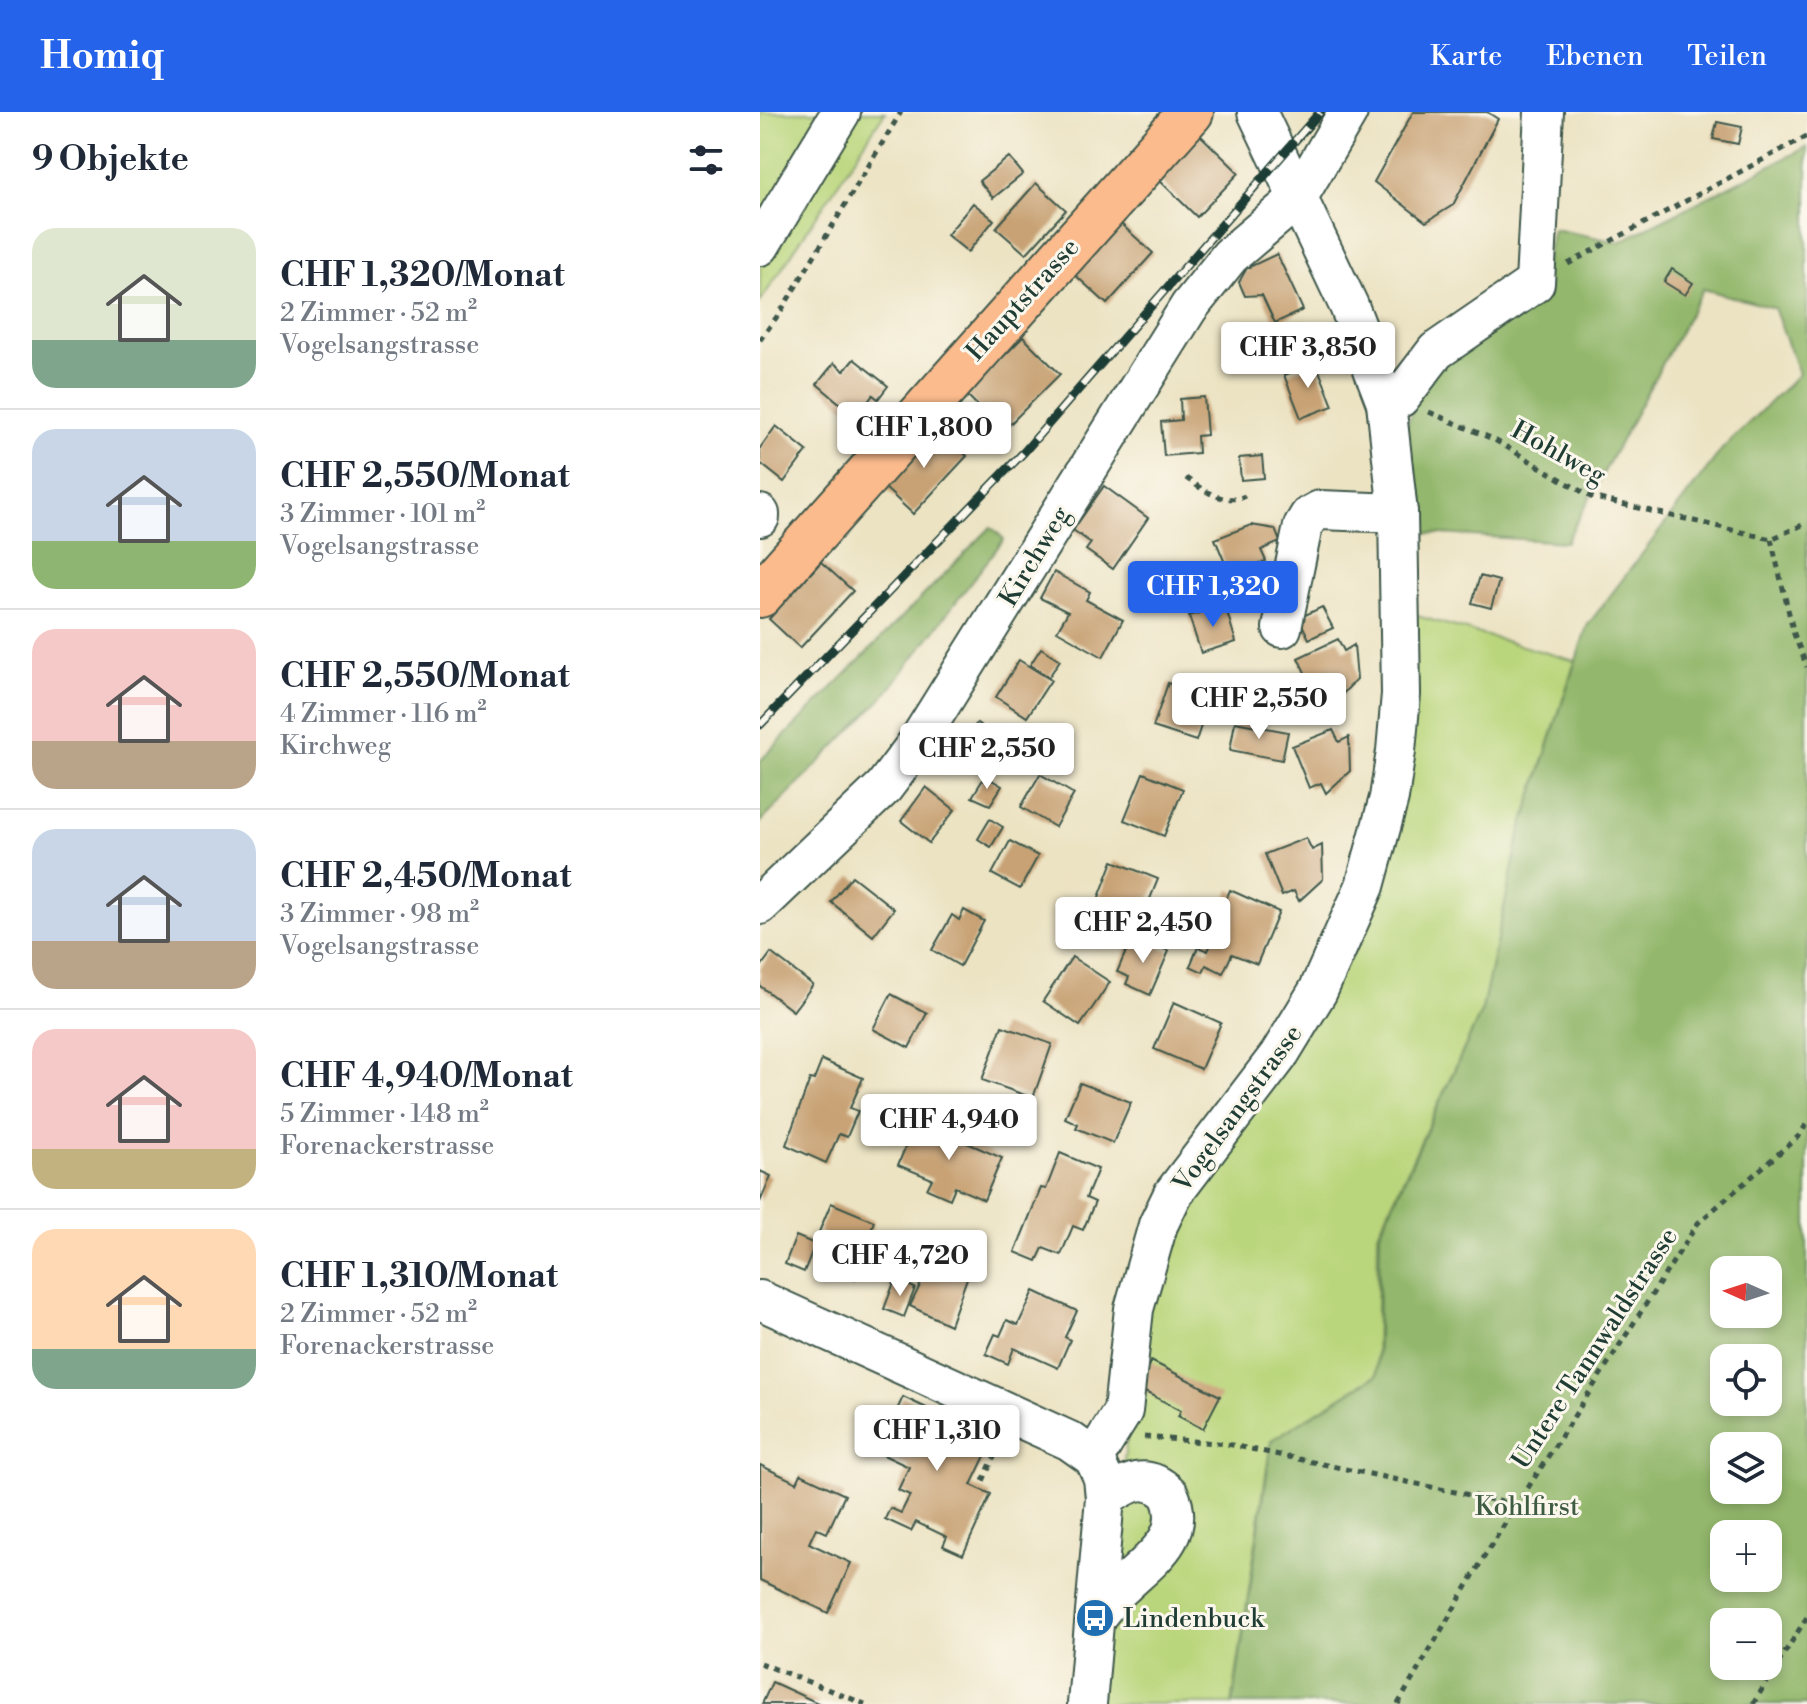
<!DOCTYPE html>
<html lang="de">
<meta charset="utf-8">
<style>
body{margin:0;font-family:"Libre Bodoni",serif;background:#f2f2f3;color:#1f2937;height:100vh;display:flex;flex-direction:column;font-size:30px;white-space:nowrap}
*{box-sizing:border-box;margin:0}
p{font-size:26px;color:#747a83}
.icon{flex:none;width:44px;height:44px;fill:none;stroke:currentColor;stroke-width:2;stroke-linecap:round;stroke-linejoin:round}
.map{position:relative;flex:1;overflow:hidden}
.panel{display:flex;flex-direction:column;background:#fff;width:760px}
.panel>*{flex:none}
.needle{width:52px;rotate:273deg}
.buttons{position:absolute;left:950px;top:1144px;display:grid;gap:16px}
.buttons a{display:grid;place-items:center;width:72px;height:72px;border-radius:16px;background:#fff;box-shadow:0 4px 12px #0003;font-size:40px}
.price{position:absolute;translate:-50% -68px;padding:0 18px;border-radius:8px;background:#fff;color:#222;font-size:26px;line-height:52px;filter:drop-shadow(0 2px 4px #0008)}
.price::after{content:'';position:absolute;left:50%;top:48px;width:24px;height:18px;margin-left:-12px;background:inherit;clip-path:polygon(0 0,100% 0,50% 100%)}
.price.on{background:#2563eb;color:#fff}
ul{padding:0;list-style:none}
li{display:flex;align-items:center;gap:24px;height:200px;padding:0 32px}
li+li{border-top:2px solid #e0e1e3}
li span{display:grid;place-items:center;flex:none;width:224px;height:160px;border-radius:24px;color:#555}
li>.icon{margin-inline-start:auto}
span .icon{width:96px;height:96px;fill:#fffc;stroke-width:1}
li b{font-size:34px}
h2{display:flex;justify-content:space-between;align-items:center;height:96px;padding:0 32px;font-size:34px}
header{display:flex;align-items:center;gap:48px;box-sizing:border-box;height:112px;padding:0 40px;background:#2563eb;color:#fff}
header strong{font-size:38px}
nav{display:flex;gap:44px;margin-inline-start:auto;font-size:28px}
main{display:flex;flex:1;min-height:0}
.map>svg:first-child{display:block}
.green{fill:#bad67c;stroke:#6c8a58;stroke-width:2}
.forest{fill:#93b76c;stroke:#597a50;stroke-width:2;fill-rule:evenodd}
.building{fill:#c8a275}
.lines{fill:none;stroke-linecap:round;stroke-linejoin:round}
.minor-casing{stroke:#3e5649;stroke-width:42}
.major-casing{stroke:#3e5649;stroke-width:48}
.path{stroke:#3e5649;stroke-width:5;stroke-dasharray:6 6;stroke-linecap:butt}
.minor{stroke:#fff;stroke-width:38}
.major{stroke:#fbbb8d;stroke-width:44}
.rail-casing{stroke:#1f3d34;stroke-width:9}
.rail{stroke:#fbf7ec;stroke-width:6;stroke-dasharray:18;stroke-linecap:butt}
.labels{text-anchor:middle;stroke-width:6;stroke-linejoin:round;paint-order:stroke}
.street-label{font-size:26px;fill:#1f3d34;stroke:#fbf7ec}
.park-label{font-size:26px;fill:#3e5c42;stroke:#fbf7ec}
.poi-label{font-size:26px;fill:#1f3d34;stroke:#fbf7ec;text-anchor:start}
</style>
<header>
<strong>Homiq</strong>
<nav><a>Karte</a><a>Ebenen</a><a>Teilen</a></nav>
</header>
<main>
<section class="panel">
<h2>9 Objekte<svg class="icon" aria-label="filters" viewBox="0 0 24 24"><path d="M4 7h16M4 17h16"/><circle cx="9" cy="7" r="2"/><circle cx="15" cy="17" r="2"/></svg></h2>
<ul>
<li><span style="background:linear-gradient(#dfe7d0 70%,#7fa58c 0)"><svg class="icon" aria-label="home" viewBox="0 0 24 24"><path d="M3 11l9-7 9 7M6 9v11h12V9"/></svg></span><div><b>CHF 1,320/Monat</b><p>2 Zimmer · 52 m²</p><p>Vogelsangstrasse</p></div></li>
<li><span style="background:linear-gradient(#c9d6e8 70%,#8fb573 0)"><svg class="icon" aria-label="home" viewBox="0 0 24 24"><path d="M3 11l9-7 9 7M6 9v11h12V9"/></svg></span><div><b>CHF 2,550/Monat</b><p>3 Zimmer · 101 m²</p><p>Vogelsangstrasse</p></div></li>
<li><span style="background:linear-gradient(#f6c9c9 70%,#b9a48a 0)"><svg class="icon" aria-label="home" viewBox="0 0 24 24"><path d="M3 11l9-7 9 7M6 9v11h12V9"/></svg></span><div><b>CHF 2,550/Monat</b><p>4 Zimmer · 116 m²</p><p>Kirchweg</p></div></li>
<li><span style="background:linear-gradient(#c9d6e8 70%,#b9a48a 0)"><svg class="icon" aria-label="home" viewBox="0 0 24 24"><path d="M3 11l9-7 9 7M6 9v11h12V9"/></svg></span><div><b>CHF 2,450/Monat</b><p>3 Zimmer · 98 m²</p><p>Vogelsangstrasse</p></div></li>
<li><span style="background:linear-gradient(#f6c9c9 75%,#c2b280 0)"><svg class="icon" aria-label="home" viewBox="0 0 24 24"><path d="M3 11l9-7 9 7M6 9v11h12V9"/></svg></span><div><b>CHF 4,940/Monat</b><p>5 Zimmer · 148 m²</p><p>Forenackerstrasse</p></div></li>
<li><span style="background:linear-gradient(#ffd9b3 75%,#7fa58c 0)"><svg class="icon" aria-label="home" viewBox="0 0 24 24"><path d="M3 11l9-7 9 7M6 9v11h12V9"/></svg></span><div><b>CHF 1,310/Monat</b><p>2 Zimmer · 52 m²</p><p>Forenackerstrasse</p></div></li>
</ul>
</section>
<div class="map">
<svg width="1047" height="1592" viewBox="0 0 1047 1592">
<rect width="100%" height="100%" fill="#fbf7ec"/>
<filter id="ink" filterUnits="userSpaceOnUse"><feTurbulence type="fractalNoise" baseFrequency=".0125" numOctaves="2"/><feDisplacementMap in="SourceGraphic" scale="16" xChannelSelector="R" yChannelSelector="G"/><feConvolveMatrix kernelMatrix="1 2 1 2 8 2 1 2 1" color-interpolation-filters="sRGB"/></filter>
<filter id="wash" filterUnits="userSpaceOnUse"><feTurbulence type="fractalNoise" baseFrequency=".006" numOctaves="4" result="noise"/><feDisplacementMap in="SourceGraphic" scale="32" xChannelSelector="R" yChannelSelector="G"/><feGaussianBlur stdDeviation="1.8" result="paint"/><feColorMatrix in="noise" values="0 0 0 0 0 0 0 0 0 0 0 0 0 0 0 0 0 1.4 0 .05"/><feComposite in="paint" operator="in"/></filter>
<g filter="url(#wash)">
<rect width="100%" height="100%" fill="#ece3c3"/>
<g class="green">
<polygon points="0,0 125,0 0,190"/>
<polygon points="650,502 815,549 760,722 722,898 618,1121 616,1263 511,1328 472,1592 335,1592 383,1189 417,1094 511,975 605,821 645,638"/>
</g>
<g class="forest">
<path d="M1047 35V1592H473L512 1328 617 1263 620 1121 722 898 760 722 827 514 963 336 1039 262 1014 196 943 177 806 430 649 420 644 322 664 266 780 177 793 117 859 130ZM964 1158H1008V1202H964ZM964 1246H1008V1290H964ZM964 1334H1008V1378H964ZM964 1422H1008V1466H964ZM964 1510H1008V1554H964Z"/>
<polygon points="231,415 244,427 124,584 0,711 0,649"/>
</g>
<g id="blocks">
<g class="building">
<polygon points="653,0 727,0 738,7 693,93 666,110 614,70"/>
<polygon points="957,10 982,15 978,32 953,27"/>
<polygon points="437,20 479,61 437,105 394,63"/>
<polygon points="249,45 263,62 233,86 219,69"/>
<polygon points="276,71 306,98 266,142 236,116"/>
<polygon points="213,91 234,108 208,140 187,123"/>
<polygon points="361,112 393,141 347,192 315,163"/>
<polygon points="517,142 543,198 515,211 502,183 485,184 479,170 487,156"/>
<polygon points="912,157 933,171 925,183 904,170"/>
<polygon points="263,225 300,262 243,319 206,282"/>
<polygon points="94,247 128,274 118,287 113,283 96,305 57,272 74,251 84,259"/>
<polygon points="556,251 573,294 541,306 524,263"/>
<polygon points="444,285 447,323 437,324 438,341 404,344 401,310 421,308 420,287"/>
<polygon points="16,314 47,339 24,370 0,351 0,336"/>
<polygon points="176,315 207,344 153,402 122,373"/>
<polygon points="502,344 504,366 481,368 479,346"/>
<polygon points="344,374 388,406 353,457 326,438 331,431 313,418"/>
<polygon points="491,413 515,417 520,430 501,438 506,449 470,463 455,427"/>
<polygon points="61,450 93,479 40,536 9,507"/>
<polygon points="294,460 330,480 326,488 363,508 343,545 297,519 308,500 280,486"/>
<polygon points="720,464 739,469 731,496 712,491"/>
<polygon points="465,493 476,530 441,541 429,504"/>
<polygon points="562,495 573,516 549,527 539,506"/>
<polygon points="578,527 584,539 594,533 597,567 574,591 569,580 557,586 538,546"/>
<polygon points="281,536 300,548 289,565 270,553"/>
<polygon points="259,548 291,568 267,605 236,585"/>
<polygon points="408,571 450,586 436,629 393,615"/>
<polygon points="475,610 528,620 522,648 470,638"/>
<polygon points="217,611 242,628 222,659 196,642"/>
<polygon points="573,618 579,630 589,625 590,659 566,681 561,671 549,676 532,634"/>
<polygon points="383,661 423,677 404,724 364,708"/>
<polygon points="280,662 314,682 295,715 261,695"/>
<polygon points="225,664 242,674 230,693 212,685"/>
<polygon points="166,675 195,698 169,731 141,709"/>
<polygon points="230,707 243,715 231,735 218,727"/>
<polygon points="546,726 552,738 562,733 563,767 539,789 534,779 522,784 505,742"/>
<polygon points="250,729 278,744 260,777 232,762"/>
<polygon points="353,749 398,767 377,819 333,801"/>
<polygon points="92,764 134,797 113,824 71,790"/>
<polygon points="470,778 519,800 497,852 472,842 463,861 446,853 443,860 430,854 438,835 448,839 451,832 447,831"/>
<polygon points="204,798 224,809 200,854 172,838 192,803 199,808"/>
<polygon points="385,828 409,839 390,883 366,872 369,865 357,860 370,830 381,835"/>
<polygon points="11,841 53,873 33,899 0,874 0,856"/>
<polygon points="312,845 350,870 320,914 283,889"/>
<polygon points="131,882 167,901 149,936 113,917"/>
<polygon points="414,890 461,911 441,957 394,937"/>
<polygon points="242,914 292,932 273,986 222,968"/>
<polygon points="62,948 103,966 90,996 98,999 87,1025 79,1022 66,1051 26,1033 50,967 54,968"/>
<polygon points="320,971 371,990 353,1031 316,1016 318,1012 305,1006"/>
<polygon points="156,1009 242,1046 224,1088 195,1075 190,1087 167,1077 172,1067 138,1053"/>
<polygon points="300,1041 338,1057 326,1086 335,1090 323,1118 313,1114 301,1143 283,1136 277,1149 255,1140 281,1076 286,1077"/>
<polygon points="0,1059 11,1064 0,1090"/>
<polygon points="71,1091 114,1109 95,1167 54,1150 66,1123 59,1120"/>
<polygon points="36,1124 55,1132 44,1160 25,1152"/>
<polygon points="169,1137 211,1155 190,1213 150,1194 164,1165 158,1162"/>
<polygon points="135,1168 155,1176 144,1205 124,1197"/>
<polygon points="274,1179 317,1199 305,1225 310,1228 298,1256 254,1236 248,1252 226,1242 235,1222 240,1224 247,1208 258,1213"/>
<polygon points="391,1249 460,1284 443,1317 418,1304 421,1298 377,1276"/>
<polygon points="143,1285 233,1327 211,1373 231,1382 203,1443 183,1434 187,1425 156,1410 151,1419 125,1407 130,1396 141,1401 150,1383 138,1378 149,1355 117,1340"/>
<polygon points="0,1353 37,1371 41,1362 85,1383 67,1421 56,1416 49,1431 91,1451 68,1501 0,1468"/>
<polygon points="12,1570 60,1592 2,1592"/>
</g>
</g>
</g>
<g filter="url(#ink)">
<use href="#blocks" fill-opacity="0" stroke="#3e5649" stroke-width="2"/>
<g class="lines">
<defs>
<g id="minor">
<polyline points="0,134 81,0"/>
<polyline points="626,291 640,286 676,239 775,171 784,0"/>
<polyline points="0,402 0,405"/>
<polyline points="522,516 543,414 549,404 560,398 638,401"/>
<polyline points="0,793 124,675 155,634 429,195 470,144 537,87 588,0"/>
<polyline points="0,1188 310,1329 334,1346"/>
<path d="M335 1506C344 1495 353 1482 364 1473 391 1447 428 1424 409 1382 386 1359 368 1371 345 1386"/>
<polyline points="327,1592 345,1386 343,1366 334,1346 363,1299 374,1197 398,1113 413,1082 519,943 558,879 605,774 629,686 636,639 641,582 638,401 626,291 589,194 497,0"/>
</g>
<polyline id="major" points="0,483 431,0"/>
</defs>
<use href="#minor" class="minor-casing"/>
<use href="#major" class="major-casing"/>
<g class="path">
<polyline points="808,152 1047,24"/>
<polyline points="0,228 21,199 141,0"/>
<polyline points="669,300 733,327 831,385 1011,427 1047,411"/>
<path d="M426 366C444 379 464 393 485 384"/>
<polyline points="1011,427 1034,522 1047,555"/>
<polyline points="384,1325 467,1332 757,1393"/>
<polyline points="223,1369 241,1330"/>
<polyline points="0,1551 105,1592"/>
<polyline points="638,1592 730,1435 938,1111 1040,1023 1047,1011"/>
<polyline points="993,1592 1047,1505"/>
</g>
<use href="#minor" class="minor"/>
<use href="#major" class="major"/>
<defs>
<polyline id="rail" points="0,613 264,340 560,0"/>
</defs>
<use href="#rail" class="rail-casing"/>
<use href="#rail" class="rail"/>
</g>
</g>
<defs>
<symbol id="bus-disc" viewBox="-11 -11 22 22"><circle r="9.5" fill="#1f6fb2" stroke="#fbf7ec"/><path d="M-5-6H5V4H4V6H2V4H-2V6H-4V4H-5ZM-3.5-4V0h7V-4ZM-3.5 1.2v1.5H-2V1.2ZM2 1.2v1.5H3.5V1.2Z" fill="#fff"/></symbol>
</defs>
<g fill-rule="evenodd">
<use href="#bus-disc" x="313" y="1484" width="44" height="44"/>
</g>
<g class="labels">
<g class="street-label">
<text transform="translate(262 187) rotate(-48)" y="9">Hauptstrasse</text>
<text transform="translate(799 340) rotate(29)" y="9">Hohlweg</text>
<text transform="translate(274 444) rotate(-59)" y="9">Kirchweg</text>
<text transform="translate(477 996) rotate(-54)" y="9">Vogelsangstrasse</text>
<text transform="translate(834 1236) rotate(-57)" y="9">Untere Tannwaldstrasse</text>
</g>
<g class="park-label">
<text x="767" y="1403">Kohlfirst</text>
</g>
<g class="poi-label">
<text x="363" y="1515">Lindenbuck</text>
</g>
</g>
</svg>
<div class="buttons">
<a><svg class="needle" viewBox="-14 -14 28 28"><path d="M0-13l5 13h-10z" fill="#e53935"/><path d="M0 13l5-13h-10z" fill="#747a83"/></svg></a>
<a><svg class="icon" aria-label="locate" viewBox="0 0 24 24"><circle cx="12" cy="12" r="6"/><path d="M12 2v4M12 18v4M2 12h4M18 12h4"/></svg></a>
<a><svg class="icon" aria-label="layers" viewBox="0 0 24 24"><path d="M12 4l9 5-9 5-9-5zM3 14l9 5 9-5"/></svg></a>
<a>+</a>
<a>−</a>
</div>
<b class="price" style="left:548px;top:278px">CHF 3,850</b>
<b class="price" style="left:164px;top:358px">CHF 1,800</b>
<b class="price on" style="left:453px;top:517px">CHF 1,320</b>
<b class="price" style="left:499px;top:629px">CHF 2,550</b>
<b class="price" style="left:227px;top:679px">CHF 2,550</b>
<b class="price" style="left:383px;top:853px">CHF 2,450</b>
<b class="price" style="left:189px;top:1050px">CHF 4,940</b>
<b class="price" style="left:140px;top:1186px">CHF 4,720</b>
<b class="price" style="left:177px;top:1361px">CHF 1,310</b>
</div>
</main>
